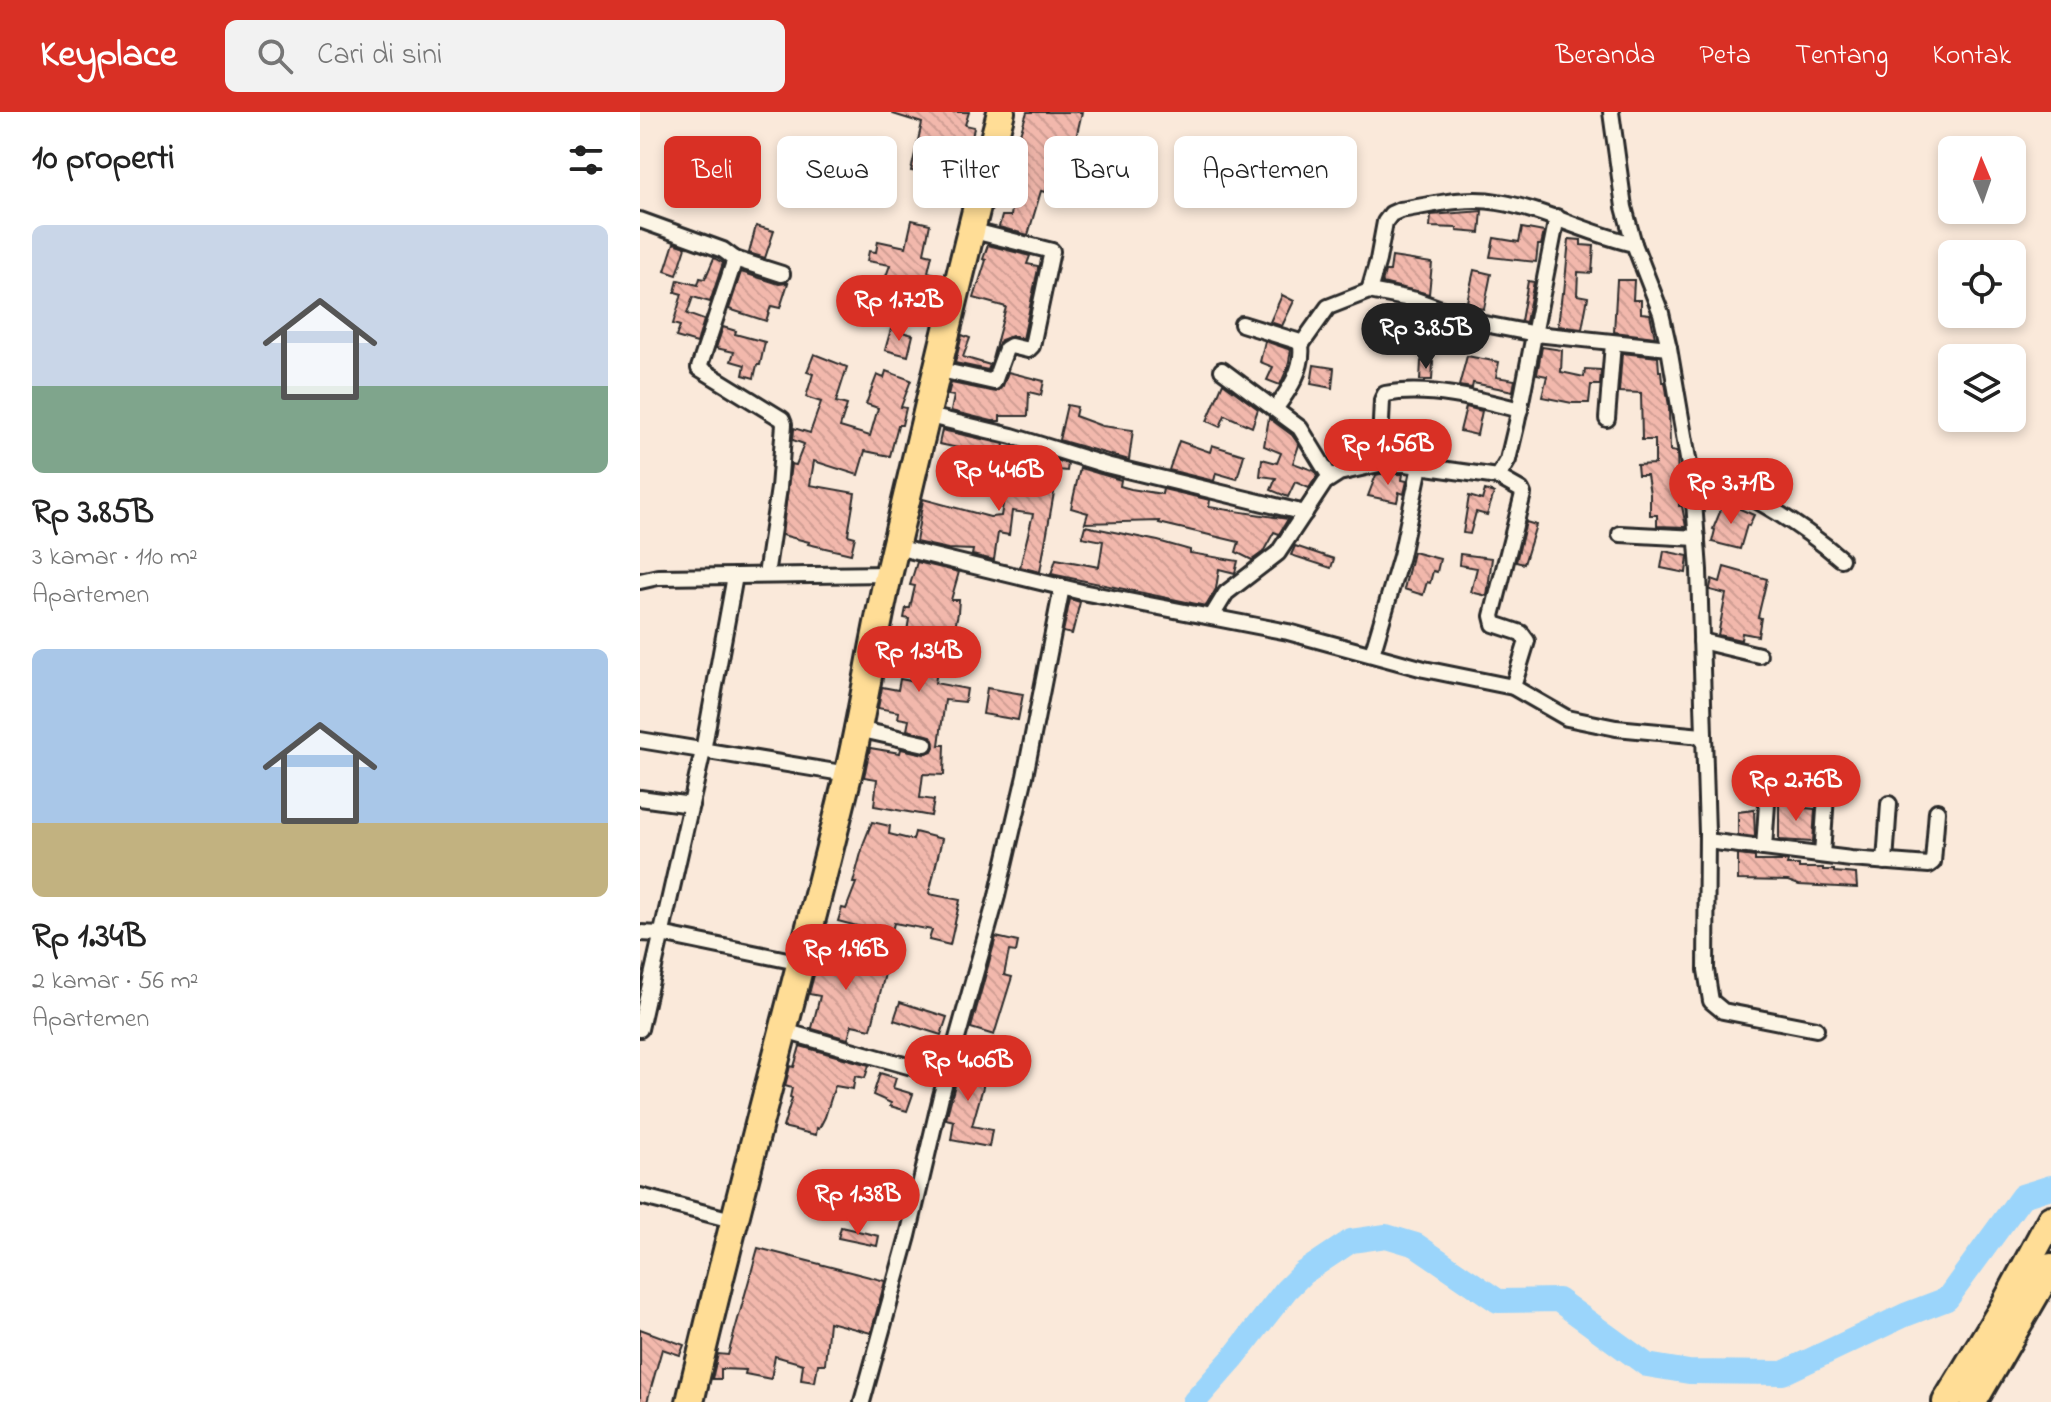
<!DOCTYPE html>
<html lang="id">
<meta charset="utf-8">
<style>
body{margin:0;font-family:"Indie Flower",sans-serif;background:#f2f2f2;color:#222;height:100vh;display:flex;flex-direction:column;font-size:30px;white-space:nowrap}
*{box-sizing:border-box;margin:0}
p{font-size:26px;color:#767676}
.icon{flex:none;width:44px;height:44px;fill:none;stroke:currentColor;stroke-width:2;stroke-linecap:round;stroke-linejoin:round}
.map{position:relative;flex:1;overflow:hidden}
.side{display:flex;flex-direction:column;background:#fff;width:640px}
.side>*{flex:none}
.hud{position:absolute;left:24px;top:24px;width:760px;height:72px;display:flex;gap:16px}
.needle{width:52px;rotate:358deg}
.controls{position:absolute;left:1298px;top:24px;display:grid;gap:16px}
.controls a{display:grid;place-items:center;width:88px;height:88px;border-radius:12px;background:#fff;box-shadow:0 4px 12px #0003;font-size:40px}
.price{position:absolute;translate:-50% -68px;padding:0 18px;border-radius:28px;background:#d93025;color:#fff;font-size:26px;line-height:52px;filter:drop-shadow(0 2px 4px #0008)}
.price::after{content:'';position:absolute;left:50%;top:48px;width:24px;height:18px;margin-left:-12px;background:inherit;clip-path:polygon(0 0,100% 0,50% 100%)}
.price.on{background:#222;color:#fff}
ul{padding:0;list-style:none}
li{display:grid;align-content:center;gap:16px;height:424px;padding:0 32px}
li span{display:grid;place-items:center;height:248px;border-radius:12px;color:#555}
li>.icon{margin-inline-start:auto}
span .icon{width:144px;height:144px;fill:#fffc;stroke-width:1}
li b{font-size:34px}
h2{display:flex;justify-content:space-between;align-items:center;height:96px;padding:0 32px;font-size:34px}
.chip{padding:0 28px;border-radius:12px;background:#fff;box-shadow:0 4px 12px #0003;font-size:28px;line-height:72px}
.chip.on{background:#d93025;color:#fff}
header{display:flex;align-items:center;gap:48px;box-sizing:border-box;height:112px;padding:0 40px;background:#d93025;color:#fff}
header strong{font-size:38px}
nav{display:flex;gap:44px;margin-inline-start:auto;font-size:28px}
.search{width:560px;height:72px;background:#f2f2f2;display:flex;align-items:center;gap:20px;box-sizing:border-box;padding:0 28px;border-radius:12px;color:#767676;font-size:30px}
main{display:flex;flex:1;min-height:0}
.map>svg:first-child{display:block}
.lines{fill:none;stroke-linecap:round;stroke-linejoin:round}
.river{stroke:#9bd5fb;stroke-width:24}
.building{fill:url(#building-back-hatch);stroke:#2b2b2b;stroke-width:2}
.street-casing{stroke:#2b2b2b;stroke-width:20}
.highway-casing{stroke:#2b2b2b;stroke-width:32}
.street{stroke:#fcf5e5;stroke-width:14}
.highway{stroke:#ffdd96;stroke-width:26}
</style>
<header>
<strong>Keyplace</strong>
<div class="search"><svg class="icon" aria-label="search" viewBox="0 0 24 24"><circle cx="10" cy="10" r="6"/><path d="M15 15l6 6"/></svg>Cari di sini</div>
<nav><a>Beranda</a><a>Peta</a><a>Tentang</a><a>Kontak</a></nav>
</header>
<main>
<section class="side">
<h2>10 properti<svg class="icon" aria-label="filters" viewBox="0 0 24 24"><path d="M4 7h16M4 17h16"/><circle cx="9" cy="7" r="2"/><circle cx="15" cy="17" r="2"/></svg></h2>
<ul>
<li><span style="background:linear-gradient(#c9d6e8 65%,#7fa58c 0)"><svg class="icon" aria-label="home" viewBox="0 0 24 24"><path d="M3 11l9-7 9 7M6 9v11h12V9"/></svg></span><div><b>Rp 3.85B</b><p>3 kamar · 110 m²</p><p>Apartemen</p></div></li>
<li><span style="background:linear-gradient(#a9c7e8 70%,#c2b280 0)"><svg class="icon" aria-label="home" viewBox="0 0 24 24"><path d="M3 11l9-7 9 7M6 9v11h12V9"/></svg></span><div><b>Rp 1.34B</b><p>2 kamar · 56 m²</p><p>Apartemen</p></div></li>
</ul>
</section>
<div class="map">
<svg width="1411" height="1290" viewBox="0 0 1411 1290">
<defs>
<pattern id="building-back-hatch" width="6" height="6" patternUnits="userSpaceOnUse" patternTransform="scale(2)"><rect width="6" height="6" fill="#f2b8ac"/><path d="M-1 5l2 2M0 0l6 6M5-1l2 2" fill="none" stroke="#d09e94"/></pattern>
</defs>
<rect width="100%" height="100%" fill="#fae9da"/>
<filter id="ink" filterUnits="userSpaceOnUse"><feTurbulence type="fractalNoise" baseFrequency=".0125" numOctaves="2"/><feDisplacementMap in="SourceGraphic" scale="16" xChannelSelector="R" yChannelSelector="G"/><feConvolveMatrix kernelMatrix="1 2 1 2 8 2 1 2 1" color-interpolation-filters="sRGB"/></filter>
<g filter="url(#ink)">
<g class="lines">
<polyline class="river" points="554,1290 593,1246 646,1178 663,1161 711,1129 746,1124 776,1133 858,1189 918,1188 1007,1253 1049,1260 1143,1261 1265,1203 1307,1187 1382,1084 1411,1075"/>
</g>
<g class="building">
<polygon points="253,0 329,0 325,13 334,15 330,38 318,36 312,62 325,65 323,75 317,74 315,88 289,84 290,62 271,59 282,11 253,2"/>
<polygon points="387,0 442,0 436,26 450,29 444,57 437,56 432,73 409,65 406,80 401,79 388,123 359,115 362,104 371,104 372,97 365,96 369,82 357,80 368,35 375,37"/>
<polygon points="842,99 840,121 817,119 817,116 790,115 791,103"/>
<polygon points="272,108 290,112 284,141 292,143 288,160 299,163 292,195 283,194 278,206 241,193 245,183 240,181 250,153 227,149 229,139 236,140 238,129 266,135"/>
<polygon points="116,114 134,119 125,146 109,141"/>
<polygon points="882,116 904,120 901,133 898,133 896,150 850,145 854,126 879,130"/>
<polygon points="929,127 941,128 941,133 954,134 952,161 938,160 937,183 948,185 942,217 918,214 922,181 924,181"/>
<polygon points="34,131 46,135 37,163 25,159"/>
<polygon points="348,133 390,144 387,152 398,154 398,157 383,227 372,224 361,228 352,247 366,195 334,186 346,148 343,147"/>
<polygon points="752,145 792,151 789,182 742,171 745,159 750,159"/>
<polygon points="74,146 83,151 70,190 53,185 47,202 64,208 57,231 36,225 40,214 33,212 42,182 35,180 38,168 58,173 60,166 65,167"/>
<polygon points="834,158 851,162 844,197 826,194"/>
<polygon points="101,160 139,172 148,171 140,196 131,194 126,209 89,197"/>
<polygon points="977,168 994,168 993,188 1001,188 1001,201 1010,202 1015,225 974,220"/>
<polygon points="888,169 894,170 886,210 881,209"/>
<polygon points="642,183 654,189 642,214 630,210"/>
<polygon points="83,215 96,219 95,222 125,230 120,253 117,253 114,266 103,263 105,253 91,249 94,240 76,236"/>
<polygon points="251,217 273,223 268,244 245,238"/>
<polygon points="322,223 330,226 323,245 350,253 348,258 315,251"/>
<polygon points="625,229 651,238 648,255 640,273 627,268 633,255 620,250"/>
<polygon points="902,235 922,238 921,260 944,265 945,257 961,258 960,273 951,273 949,291 932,291 902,285 907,264 897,262"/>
<polygon points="982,241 1018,245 1019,259 1021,259 1022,270 1025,270 1029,294 1030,339 1037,340 1039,394 1042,394 1046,415 1017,414 1017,403 1010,403 1010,382 1007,363 998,363 997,353 1015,352 1015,328 1002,328 1001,281 979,280"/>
<polygon points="174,242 207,255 196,290 207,293 200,315 230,324 238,296 226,292 237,263 244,266 246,259 271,268 261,295 266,296 262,313 258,313 250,344 225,339 218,363 174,349 170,373 215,381 208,423 215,425 211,442 168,432 169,430 142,423 151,352 156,353 164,332 153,328 154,318 154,316 170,321 181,290 166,285 173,262 167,260"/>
<polygon points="827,244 859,250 856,265 875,268 873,279 833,271 832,276 819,274"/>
<polygon points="781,249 793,250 792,268 780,268"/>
<polygon points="674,253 694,256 692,276 671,272"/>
<polygon points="368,260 404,269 401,283 389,280 388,304 360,304 360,309 352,309 311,299 314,284 308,283 311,271 356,280 363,274"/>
<polygon points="583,271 618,297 612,315 585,303 580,315 567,309"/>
<polygon points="427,293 437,295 435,304 462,314 493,318 489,348 419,328"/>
<polygon points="826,295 842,299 837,323 820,319"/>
<polygon points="629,306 652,323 659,333 653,351 675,359 677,364 669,376 655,370 648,385 631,378 636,366 620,364 622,347 637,351 641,341 624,334"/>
<polygon points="302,318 364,332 362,345 299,332"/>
<polygon points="539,329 570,340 572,333 604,343 597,367 576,361 574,369 529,358"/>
<polygon points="372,338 391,340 428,352 427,359 418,358 400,460 380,455 393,402 372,399 369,423 358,421 354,448 332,443 333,438 308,437 276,430 283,387 350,405 361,404"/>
<polygon points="440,356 481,368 480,374 491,377 522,382 523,377 570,388 569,395 648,407 639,422 634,420 623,440 612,448 596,440 599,430 519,411 520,409 445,411 448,401 431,396"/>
<polygon points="740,362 763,362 762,368 767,369 764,382 759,380 757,390 728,384 736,363"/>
<polygon points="845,378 854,381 847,403 836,400 830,422 823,421 829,384 842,388"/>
<polygon points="1084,390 1114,403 1109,414 1107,413 1100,437 1072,430 1075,418 1073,417"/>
<polygon points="886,410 896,413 884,452 876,450"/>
<polygon points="445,414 518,429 550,438 550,441 598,449 595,461 579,457 576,477 566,494 411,462 416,447 459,455 463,429 442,425"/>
<polygon points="655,434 694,447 691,456 651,443"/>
<polygon points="1024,439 1048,444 1046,461 1021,456"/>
<polygon points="773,440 800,447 797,460 793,459 790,471 787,470 783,483 764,477"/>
<polygon points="820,442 852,446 847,484 831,480 837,456 819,453"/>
<polygon points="277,450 319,460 311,488 319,488 318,501 315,515 310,514 308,527 305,526 303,536 301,535 295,571 327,577 325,590 305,588 299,633 305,633 304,663 283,662 280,686 294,688 291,704 234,694 237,667 224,665 230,636 260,641 261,637 284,642 292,639 294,635 291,624 267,618 269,608 258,606 259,600 238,596 242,575 258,578 260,567 276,570 280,550 258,545 261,531 265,532 269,507 264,506 266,496 270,496 275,474 270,473"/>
<polygon points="1084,455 1127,467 1118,505 1121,506 1118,524 1102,521 1101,528 1078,523 1086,482 1070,478 1070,476 1072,467 1080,470"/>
<polygon points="430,487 440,490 432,522 423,520"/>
<polygon points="347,576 383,582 378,608 343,602"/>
<polygon points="1139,689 1155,690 1155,695 1175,697 1173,730 1139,728"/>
<polygon points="1114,698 1115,725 1098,723 1098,700"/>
<polygon points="232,710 250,714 249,722 273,728 275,720 302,727 289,782 320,788 310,833 289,828 292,818 254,811 251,823 198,809 202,796 206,797 216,771 213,771 224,730"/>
<polygon points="1098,743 1115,745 1115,749 1148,749 1147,753 1159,753 1159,756 1183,756 1183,758 1194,758 1194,760 1216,762 1217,776 1159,773 1148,769 1098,768"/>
<polygon points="356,825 378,830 376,840 369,839 364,863 372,865 354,923 331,916"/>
<polygon points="196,827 224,836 220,850 246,858 231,917 212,913 208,927 169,916 172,916 180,884 169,882 174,863 177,857 186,859"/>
<polygon points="260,890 307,905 301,923 254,908"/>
<polygon points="160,934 229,953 225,966 215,964 213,977 195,974 185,1005 179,1017 177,1016 176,1023 143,1015 152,986 150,985 152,976 145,974 150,954 154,955"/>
<polygon points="324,938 340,941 335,963 343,964 343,975 332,1014 352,1018 349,1035 311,1028 314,1009 306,1007"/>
<polygon points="240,961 256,966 253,976 273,982 267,999 250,994 251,991 233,983"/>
<polygon points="201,1115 239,1124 237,1134 198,1126"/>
<polygon points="118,1136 245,1169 231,1221 189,1210 185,1252 178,1252 175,1270 161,1268 163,1252 135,1244 131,1267 105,1262 106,1258 81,1257 81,1267 72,1267 78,1242 88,1243"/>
<polygon points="0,1217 44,1233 40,1243 22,1237 7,1290 0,1290"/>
</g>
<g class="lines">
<defs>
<g id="street">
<polyline points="971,0 984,95 994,132"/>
<polyline points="0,108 83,138 95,147 59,256 142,307 144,312 139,376 126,463"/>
<polyline points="95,147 142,162"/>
<path d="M729 179 738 148 745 110 751 102 760 98C792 93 827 84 858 90 906 98 948 122 994 132L1021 201 1029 236 1053 376 1059 458 1067 721 1066 858 1071 889 1083 899 1176 917"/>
<path d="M602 212 657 229 661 233C664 257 649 278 636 296"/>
<polyline points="661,233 688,195 729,179 776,188 839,211 896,222 1029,236"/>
<polyline points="296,257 354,270 366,237 371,234 388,238 392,234 412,139 330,118"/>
<polyline points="582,258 660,316 690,365"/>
<polyline points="285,303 372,324 466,353 665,401"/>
<polyline points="967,307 973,231"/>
<path d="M739 352 742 288 745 282C788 274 838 287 880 298"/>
<path d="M1049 355C1104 379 1155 407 1201 447"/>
<polyline points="858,365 881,378 883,382 852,504 854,512 881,521 887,529 873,575"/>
<polyline points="980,422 1057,426"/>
<polyline points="256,435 442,480 648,520 784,557 873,575 927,606 976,616 1062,624"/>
<polyline points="0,469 18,465 249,462"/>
<polyline points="572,504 586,481 638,441 685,370 699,361 739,352 766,352 858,365 868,348 877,310 917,105"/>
<polyline points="1061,529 1119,543"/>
<polyline points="732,542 761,444 780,354"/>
<polyline points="218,617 285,632"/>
<polyline points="0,628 208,662"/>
<polyline points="0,686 51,693"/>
<polyline points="1067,729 1211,747 1289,753 1293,750 1297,699"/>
<polyline points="1124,736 1128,677"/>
<polyline points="1182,743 1186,683"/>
<polyline points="1245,750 1249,692"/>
<polyline points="0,821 21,822 162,851"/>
<polyline points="0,917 63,639 95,464"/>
<polyline points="144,919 307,965"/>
<polyline points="0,1084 92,1108"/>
<polyline points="222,1290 268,1124 301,984 357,784 385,664 422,475"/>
</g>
<g id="highway">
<path d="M50 1290C99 1080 157 872 208 663 224 596 233 527 249 460 286 306 321 153 361 0"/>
<polyline points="1306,1290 1363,1196 1411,1107"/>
<polyline points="1333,1290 1411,1155"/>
</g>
</defs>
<use href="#street" class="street-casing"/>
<use href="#highway" class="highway-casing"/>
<use href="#street" class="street"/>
<use href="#highway" class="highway"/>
</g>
</g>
</svg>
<div class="controls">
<a><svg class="needle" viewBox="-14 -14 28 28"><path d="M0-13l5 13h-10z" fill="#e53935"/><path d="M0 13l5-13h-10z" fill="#767676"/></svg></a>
<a><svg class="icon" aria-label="locate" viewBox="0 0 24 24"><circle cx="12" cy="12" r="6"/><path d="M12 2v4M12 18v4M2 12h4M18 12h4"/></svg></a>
<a><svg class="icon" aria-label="layers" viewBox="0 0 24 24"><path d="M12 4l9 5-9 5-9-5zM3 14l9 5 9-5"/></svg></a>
</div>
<b class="price" style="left:259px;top:231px">Rp 1.72B</b>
<b class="price on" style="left:786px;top:259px">Rp 3.85B</b>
<b class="price" style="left:748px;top:375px">Rp 1.56B</b>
<b class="price" style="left:359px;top:401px">Rp 4.46B</b>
<b class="price" style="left:1091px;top:414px">Rp 3.71B</b>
<b class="price" style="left:279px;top:582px">Rp 1.34B</b>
<b class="price" style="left:1156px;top:711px">Rp 2.76B</b>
<b class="price" style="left:206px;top:880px">Rp 1.96B</b>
<b class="price" style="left:328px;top:991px">Rp 4.06B</b>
<b class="price" style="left:218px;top:1125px">Rp 1.38B</b>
<div class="hud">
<a class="chip on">Beli</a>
<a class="chip">Sewa</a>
<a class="chip">Filter</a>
<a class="chip">Baru</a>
<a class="chip">Apartemen</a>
</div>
</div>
</main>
